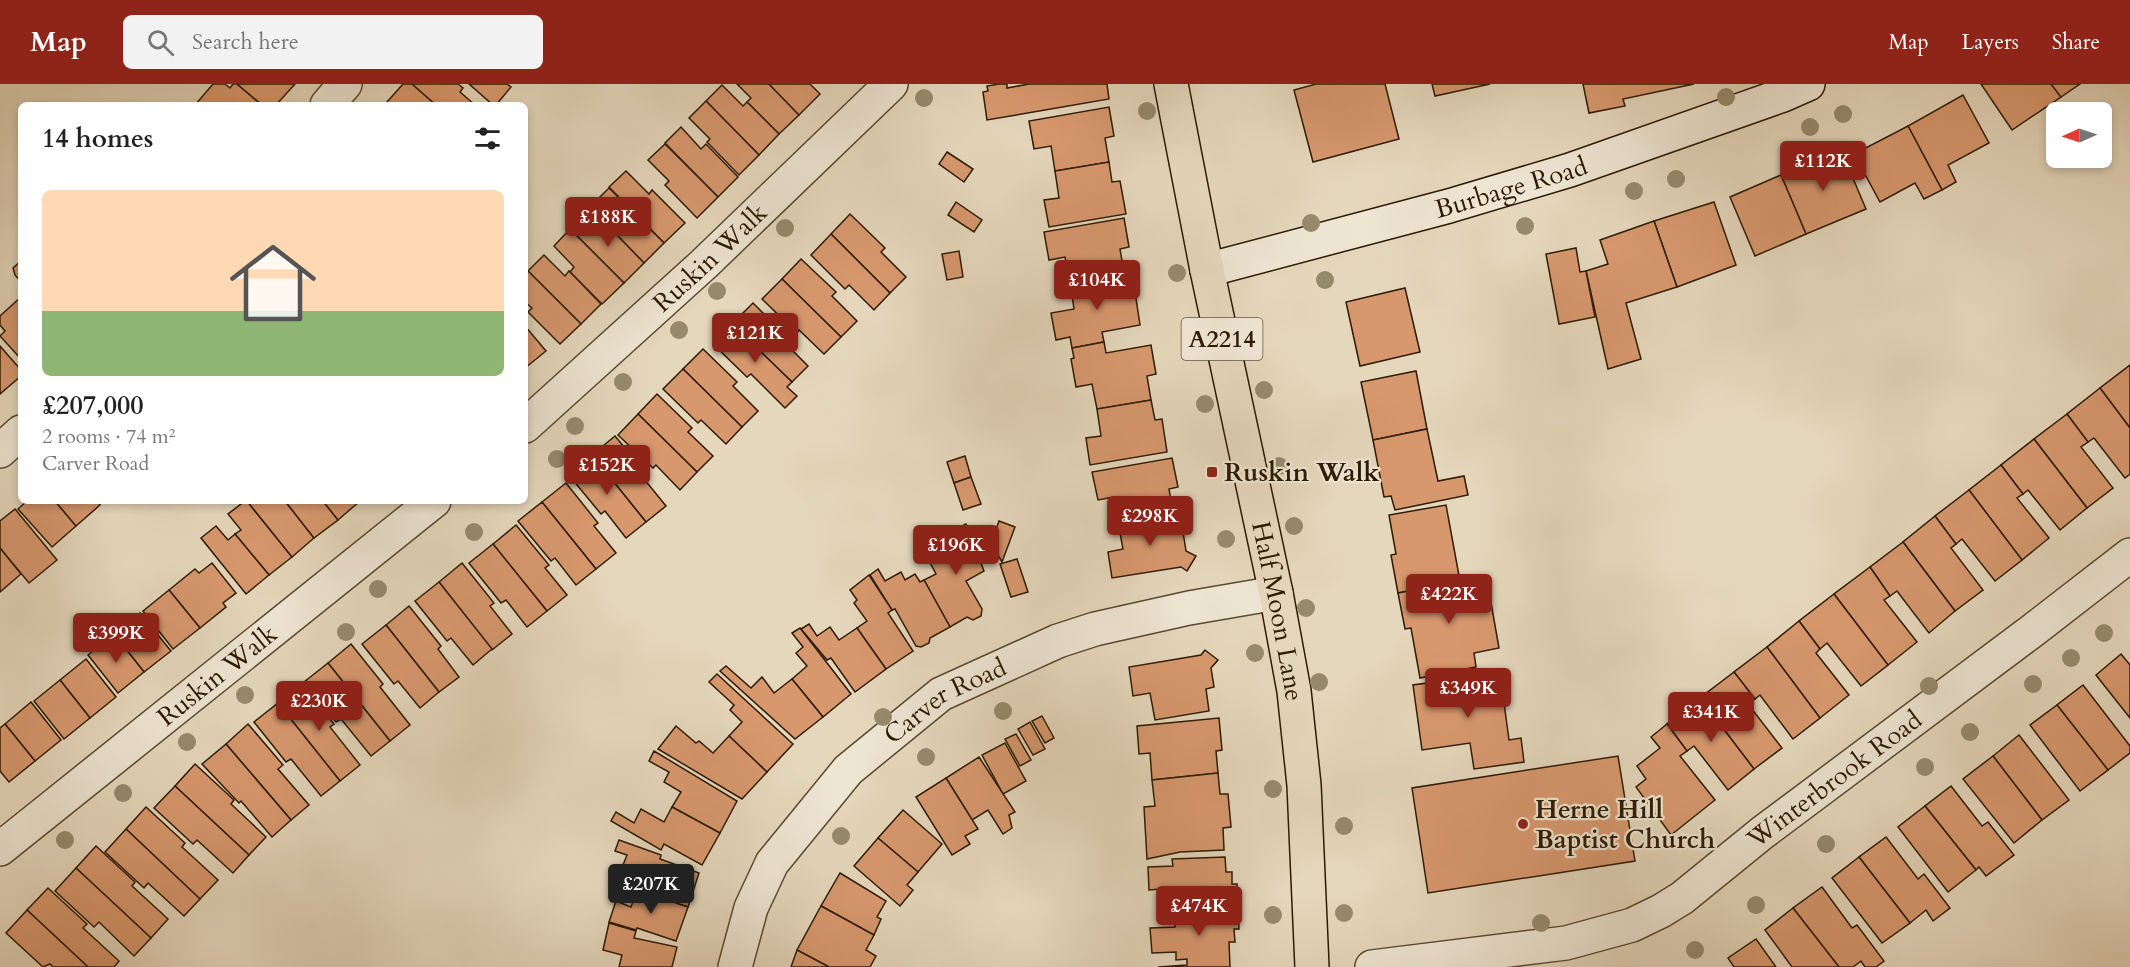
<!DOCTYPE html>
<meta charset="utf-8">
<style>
body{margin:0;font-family:Cardo,serif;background:#f2f2f2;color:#222;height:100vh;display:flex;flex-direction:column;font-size:22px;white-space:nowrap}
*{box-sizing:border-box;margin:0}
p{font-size:20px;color:#767676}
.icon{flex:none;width:33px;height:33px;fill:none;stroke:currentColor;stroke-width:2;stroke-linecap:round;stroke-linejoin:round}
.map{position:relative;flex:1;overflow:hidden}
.drawer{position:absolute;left:18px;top:18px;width:510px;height:402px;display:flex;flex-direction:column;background:#fff;border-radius:9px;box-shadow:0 3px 9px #0003}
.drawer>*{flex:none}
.needle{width:39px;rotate:267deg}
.controls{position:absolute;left:2046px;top:18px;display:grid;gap:12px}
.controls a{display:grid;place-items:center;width:66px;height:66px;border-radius:9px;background:#fff;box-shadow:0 3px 9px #0003;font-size:30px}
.price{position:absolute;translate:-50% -51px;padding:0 14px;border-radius:6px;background:#8f2418;color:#fff;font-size:20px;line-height:39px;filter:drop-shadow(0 2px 3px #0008)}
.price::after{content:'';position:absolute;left:50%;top:36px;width:18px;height:14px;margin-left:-9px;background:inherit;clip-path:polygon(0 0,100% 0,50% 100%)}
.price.active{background:#222;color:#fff}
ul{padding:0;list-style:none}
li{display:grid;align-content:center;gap:12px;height:318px;padding:0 24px}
li span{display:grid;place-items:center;height:186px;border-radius:9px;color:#555}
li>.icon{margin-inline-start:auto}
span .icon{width:108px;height:108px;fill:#fffc;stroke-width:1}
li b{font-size:26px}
h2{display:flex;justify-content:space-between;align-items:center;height:72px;padding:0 24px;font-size:26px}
header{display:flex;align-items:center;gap:36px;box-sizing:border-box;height:84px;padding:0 30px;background:#8f2418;color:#fff}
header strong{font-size:28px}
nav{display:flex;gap:33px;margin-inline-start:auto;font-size:21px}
.search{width:420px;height:54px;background:#f2f2f2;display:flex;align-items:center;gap:15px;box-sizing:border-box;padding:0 21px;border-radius:9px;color:#767676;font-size:22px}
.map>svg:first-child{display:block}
.building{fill:#d8986e;stroke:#2c1a02;stroke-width:1.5}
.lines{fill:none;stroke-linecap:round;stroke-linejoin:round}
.street-casing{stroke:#5a4930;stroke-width:36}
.secondary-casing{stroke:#2c1a02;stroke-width:36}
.primary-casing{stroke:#2c1a02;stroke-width:36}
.street{stroke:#eee5d3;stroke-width:33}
.secondary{stroke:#eee5d3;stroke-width:33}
.primary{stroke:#e5d7bc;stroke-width:33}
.tree{fill:#968a6d}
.poi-dot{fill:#8f2418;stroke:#eee5d3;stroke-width:2}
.labels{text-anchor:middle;stroke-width:4.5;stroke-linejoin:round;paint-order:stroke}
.shield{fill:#eee5d3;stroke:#665741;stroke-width:1.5}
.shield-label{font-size:24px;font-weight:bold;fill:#2c1a02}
.street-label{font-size:26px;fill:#2c1a02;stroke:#eee5d3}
.poi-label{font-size:26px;font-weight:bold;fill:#2c1a02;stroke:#eee5d3;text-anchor:start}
</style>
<header>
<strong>Map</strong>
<div class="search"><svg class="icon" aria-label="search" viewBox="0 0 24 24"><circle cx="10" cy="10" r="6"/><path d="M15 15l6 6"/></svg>Search here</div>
<nav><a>Map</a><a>Layers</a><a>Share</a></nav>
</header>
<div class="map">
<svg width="2130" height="883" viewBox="0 0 2130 883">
<rect width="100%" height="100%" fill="#e5d7bc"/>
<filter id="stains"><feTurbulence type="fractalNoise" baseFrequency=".00333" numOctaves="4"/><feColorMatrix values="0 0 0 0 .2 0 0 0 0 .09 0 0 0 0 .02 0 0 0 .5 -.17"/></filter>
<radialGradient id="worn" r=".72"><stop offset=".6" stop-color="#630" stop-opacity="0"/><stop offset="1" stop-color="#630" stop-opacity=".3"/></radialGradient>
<g class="building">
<polygon points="213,0 225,0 230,4 233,0 237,0 262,21 195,21"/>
<polygon points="237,0 295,0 276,21 262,21"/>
<polygon points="403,0 412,0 436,21 390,21 387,18"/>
<polygon points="412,0 458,0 463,4 460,8 475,21 436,21"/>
<polygon points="469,0 507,0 511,3 496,21 493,21"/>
<polygon points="737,0 769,0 799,31 779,50 747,18 751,14"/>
<polygon points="769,0 810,0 820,10 799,31"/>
<polygon points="999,0 1007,0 1007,4 1029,0 1107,0 1109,15 987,36 983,8 988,7 987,2"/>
<polygon points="1316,0 1385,0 1399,55 1313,78 1294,6"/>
<polygon points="1432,0 1490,0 1435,12"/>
<polygon points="1583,0 1694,0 1623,15 1625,22 1589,29"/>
<polygon points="1981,0 2051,0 2061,13 2012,46"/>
<polygon points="2051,0 2080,0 2061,13"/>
<polygon points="722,1 743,22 747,18 779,50 759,71 706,17"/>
<polygon points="1963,11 1989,59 1948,81 1956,98 1942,106 1908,42"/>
<polygon points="706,17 759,71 739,91 707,58 710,55 689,34"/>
<polygon points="1109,23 1114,52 1105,54 1109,78 1055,87 1051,62 1034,65 1029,37"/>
<polygon points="1908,42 1942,106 1924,115 1915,99 1880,118 1854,70"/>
<polygon points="681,43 701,65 706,60 738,93 718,113 665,59"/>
<polygon points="665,60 718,113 697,134 665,101 669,97 648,76"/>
<polygon points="1841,66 1866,125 1806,150 1781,91"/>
<polygon points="947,68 973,85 964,98 939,80"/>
<polygon points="1109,78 1112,98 1120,97 1126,130 1049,143 1044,116 1059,114 1055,87"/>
<polygon points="626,87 649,110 652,106 685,139 664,159 609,103"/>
<polygon points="1781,91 1806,150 1755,172 1730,113"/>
<polygon points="609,104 664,159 644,179 612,146 615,143 593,120"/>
<polygon points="956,118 982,136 974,148 948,131"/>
<polygon points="1714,118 1736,181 1677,203 1654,137"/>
<polygon points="587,129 608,151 612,146 644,179 624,199 570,145"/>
<polygon points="850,130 885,164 881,168 906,193 890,209 831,150"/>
<polygon points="1124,134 1129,163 1120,165 1124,189 1070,198 1065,173 1049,176 1044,148"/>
<polygon points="1654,137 1677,203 1626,219 1641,275 1608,285 1586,187 1608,180 1600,156"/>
<polygon points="570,145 624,199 602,220 570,188 574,183 554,162"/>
<polygon points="831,150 890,209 874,226 849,201 845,205 811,171"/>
<polygon points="1576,164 1580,188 1586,187 1595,233 1559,240 1546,170"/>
<polygon points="959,167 963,193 947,196 942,170"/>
<polygon points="544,171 565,192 569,187 601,220 581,240 528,187"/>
<polygon points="801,175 836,208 832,212 857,237 841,253 782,195"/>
<polygon points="21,177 21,198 15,191 13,184"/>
<polygon points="528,187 581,240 560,260 528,228 532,224 525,218 525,189"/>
<polygon points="1124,189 1127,209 1135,208 1140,241 1102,248 1104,258 1072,264 1070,253 1056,256 1051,229 1074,225 1070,198"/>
<polygon points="782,195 841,253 824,270 799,246 797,249 762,215"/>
<polygon points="1405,204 1420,268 1360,282 1346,218"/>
<polygon points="21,213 21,275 0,252 5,247 0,241 0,232"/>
<polygon points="753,219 787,253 783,257 808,282 792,298 732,240"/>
<polygon points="732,240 792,298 787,303 797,312 785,324 751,290 747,293 713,260"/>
<polygon points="525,242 546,267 525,284"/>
<polygon points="1104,258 1106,269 1151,261 1156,290 1147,292 1151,316 1097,325 1092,300 1076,303 1071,275 1074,274 1072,264"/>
<polygon points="0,262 21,286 21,292 0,310"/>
<polygon points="703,265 737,298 733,302 758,327 742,343 683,285"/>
<polygon points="2130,281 2130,344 2100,304"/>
<polygon points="683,285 742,343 726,360 701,336 698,339 663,305"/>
<polygon points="1416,287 1427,345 1373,356 1361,298"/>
<polygon points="2100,304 2130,344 2130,390 2125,394 2094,354 2088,358 2067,330"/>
<polygon points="657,310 692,344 688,348 713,372 697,388 638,330"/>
<polygon points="1151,316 1155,336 1162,335 1167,368 1090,381 1086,354 1101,352 1097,325"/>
<polygon points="638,330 697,388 680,406 656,381 653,384 618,351"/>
<polygon points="2067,330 2088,358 2081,363 2113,404 2087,424 2034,355"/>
<polygon points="1427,345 1438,397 1464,392 1468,411 1395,426 1391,412 1384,413 1373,356"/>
<polygon points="615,352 648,392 644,395 666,422 646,438 592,371"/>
<polygon points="2034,355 2087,424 2060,446 2028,406 2023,410 2001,381"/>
<polygon points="592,371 646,438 626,454 605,427 601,430 568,390"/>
<polygon points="965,372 971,393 954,399 947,378"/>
<polygon points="1172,374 1178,403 1169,405 1173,429 1118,438 1114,413 1098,416 1092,388"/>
<polygon points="2001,381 2023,410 2017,414 2049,454 2022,476 1969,406"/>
<polygon points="971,393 981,420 963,426 954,399"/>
<polygon points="566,399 598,439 594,442 616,469 596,485 542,418"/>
<polygon points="1969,406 2022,476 1995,497 1962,455 1956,460 1935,432"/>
<polygon points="27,417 55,417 76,442 52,463 18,425"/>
<polygon points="55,417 97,417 100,421 76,442"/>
<polygon points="245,417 247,417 292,473 269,491 235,450 241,446 228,430"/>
<polygon points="247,417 285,417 314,454 292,473"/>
<polygon points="285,417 323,417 338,436 314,454"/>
<polygon points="323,417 360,417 338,436"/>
<polygon points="542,418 596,485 576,501 555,474 551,477 518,437"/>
<polygon points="1446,421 1460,497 1398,509 1391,471 1396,470 1389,431"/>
<polygon points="15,425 57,476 29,499 0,464 0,437"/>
<polygon points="1173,429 1176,449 1183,448 1186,467 1196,472 1187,487 1181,483 1112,494 1108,468 1123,465 1118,438"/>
<polygon points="1935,432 1956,460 1951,464 1983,506 1955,527 1903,458"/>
<polygon points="999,437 1015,443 1002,478 991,459"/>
<polygon points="966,440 984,487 966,497 982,525 981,532 973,536 967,533 950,543 924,496 936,490 928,475 942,467 935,455"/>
<polygon points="516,441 549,481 545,484 567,511 547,527 493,460"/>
<polygon points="216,442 228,456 235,450 269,491 246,510 201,454"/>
<polygon points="1903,458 1955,527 1929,549 1897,507 1890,512 1870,483"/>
<polygon points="493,460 547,527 527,543 506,516 501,519 469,479"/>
<polygon points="0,464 21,490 0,508"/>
<polygon points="1017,475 1028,508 1011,513 1000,480"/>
<polygon points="212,479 236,509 223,519 226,523 200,544 169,506 195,485 199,489"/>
<polygon points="462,479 494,519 490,522 512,550 492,566 439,498"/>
<polygon points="1870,483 1890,512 1884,516 1917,558 1888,581 1834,510"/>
<polygon points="878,485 885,497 901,488 905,496 915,490 920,498 924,496 950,543 930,554 929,559 921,563 916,562 895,525 892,526 870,491"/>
<polygon points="869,491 892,526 888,529 913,567 886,585 857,544 867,537 854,519 857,516 850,506"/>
<polygon points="1487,496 1499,564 1474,569 1476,583 1420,594 1411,544 1405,545 1398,509 1460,497 1461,501"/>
<polygon points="439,498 492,565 473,581 451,554 447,557 415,517"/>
<polygon points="169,506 200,544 173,565 143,527"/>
<polygon points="1834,510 1888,581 1861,602 1827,559 1820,565 1799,537"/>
<polygon points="409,522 441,562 438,565 459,593 439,608 386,541"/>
<polygon points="140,529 171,567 144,588 114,550"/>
<polygon points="1799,537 1820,565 1816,569 1849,611 1820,634 1767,563"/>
<polygon points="809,540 817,552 830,543 839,556 857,544 886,585 855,608 831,574 827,576 801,545"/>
<polygon points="386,541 439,608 420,624 398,597 394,600 362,560"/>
<polygon points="800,544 851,610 823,633 792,595 807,582 796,569 803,563 792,549"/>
<polygon points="114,550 144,588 118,609 88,571"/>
<polygon points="351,560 383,600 380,603 410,641 390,657 328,579"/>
<polygon points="1767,563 1820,634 1793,655 1760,611 1755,615 1734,588"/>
<polygon points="1205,566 1218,576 1211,584 1214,603 1206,605 1209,627 1155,636 1150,609 1133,612 1129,583 1201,571"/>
<polygon points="2121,570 2130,581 2130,634 2096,591"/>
<polygon points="86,575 116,613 90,634 60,596"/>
<polygon points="328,579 390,657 371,672 341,635 336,638 304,598"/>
<polygon points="726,582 751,604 762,593 774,609 792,595 823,633 795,655 720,587"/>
<polygon points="1734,588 1755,615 1748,620 1782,664 1754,685 1700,614"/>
<polygon points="1500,589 1509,656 1521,654 1524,678 1474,685 1470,659 1422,666 1413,601"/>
<polygon points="717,590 793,660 767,688 729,652 742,638 730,626 734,621 709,598"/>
<polygon points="60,596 90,634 64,655 34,617"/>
<polygon points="301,600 334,640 330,643 360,681 340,697 278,619"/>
<polygon points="2083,601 2130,662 2130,669 2108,686 2057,621"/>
<polygon points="1700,614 1754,685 1728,706 1694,662 1687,667 1667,640"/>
<polygon points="31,618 61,656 35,677 5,640"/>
<polygon points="278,619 340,697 321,712 291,675 286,678 254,638"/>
<polygon points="2057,621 2108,686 2080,707 2030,641"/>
<polygon points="1042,632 1054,654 1045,659 1032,637"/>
<polygon points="1219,634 1222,666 1216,667 1218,689 1152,696 1150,669 1139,670 1137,642"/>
<polygon points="1030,638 1045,665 1033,671 1018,645"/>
<polygon points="5,640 35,677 9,698 0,687 0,644"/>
<polygon points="248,640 283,681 278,685 309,721 291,736 226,660"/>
<polygon points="1667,640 1687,667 1680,672 1715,716 1671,751 1636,703 1646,695 1637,682 1660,664 1651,653"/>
<polygon points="676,642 696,659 699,657 713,669 729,652 767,688 742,715 658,665"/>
<polygon points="1016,650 1031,676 1020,682 1005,655"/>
<polygon points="2019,651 2069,716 2042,736 1993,672"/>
<polygon points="1005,659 1026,697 1003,710 982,671"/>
<polygon points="226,660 291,736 272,753 241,717 239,719 202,680"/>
<polygon points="654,667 737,717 720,749 672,723 681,708 664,698 669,688 649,677"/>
<polygon points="1618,672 1635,777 1428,809 1412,704"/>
<polygon points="1993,672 2042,736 2014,759 1963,695"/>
<polygon points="979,673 1015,728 1009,731 1012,744 1003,750 988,726 972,736 946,694"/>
<polygon points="195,680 234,716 231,720 266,753 249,771 175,702"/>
<polygon points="1218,689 1220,710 1228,710 1231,743 1223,744 1224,766 1180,768 1147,775 1144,723 1155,722 1152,696"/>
<polygon points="946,694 978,745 965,752 970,760 952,771 916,713"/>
<polygon points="175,702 249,771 233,789 197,756 193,760 154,724"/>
<polygon points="1951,702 1982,742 1988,738 2014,771 1986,792 1979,783 1976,786 1925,722"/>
<polygon points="1925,722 1976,786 1948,808 1898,743"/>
<polygon points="146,723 185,759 182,763 218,796 200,815 126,745"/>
<polygon points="672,723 720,749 702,781 664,760 661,766 611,737 616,728 634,739 641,725 664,738"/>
<polygon points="903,726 942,760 918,788 878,754"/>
<polygon points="126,745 200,815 184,832 148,799 144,804 105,768"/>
<polygon points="1886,753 1918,795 1924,790 1950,824 1933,837 1926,826 1910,839 1859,773"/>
<polygon points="878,754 918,788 907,801 913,806 900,822 854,782"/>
<polygon points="619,756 661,771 660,775 699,789 688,823 637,806 644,788 623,781 627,771 615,767"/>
<polygon points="96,762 135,798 132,802 168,835 151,854 76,784"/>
<polygon points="1225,773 1226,788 1232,788 1232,800 1237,800 1237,818 1233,818 1234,823 1174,825 1173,804 1149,806 1148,783 1173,782 1172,775"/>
<polygon points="1859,773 1910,839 1882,859 1832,794"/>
<polygon points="76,784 151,854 134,872 99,838 94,843 55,807"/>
<polygon points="840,789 886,817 877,833 881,835 874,851 821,822"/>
<polygon points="1822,803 1852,844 1857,841 1884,877 1876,883 1865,883 1861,877 1853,883 1839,883 1793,824"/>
<polygon points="48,804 87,840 83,844 119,877 114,883 88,883 27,826"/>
<polygon points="637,806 688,823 676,857 637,844 636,846 609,838 616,817 631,823"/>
<polygon points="821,822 874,851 866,866 876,872 870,883 829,883 797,866"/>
<polygon points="1234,823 1234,827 1238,826 1239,845 1234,845 1235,858 1229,858 1230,883 1158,883 1187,881 1187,875 1176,876 1176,868 1152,869 1150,844 1175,843 1174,825"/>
<polygon points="1793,824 1839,883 1792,883 1765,846"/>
<polygon points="27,826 88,883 53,883 50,880 43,883 6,849"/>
<polygon points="609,839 636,847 634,854 677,863 672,883 619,883 622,871 603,866"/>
<polygon points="1756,855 1776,883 1734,883 1728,874"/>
<polygon points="797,866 829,883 791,883"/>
</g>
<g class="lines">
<defs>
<g id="street">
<polyline points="327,21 345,0"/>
<path id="s1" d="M525 342 704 180 891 0"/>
<polyline points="0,367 21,348"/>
<path id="s2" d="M0 765 434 417"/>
<path id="s3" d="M735 883 751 824 772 779 848 686 941 610 1058 557 1095 545 1189 524 1276 509"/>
<path id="s4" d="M1372 883 1566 859 1632 841 1661 827 1682 814 1762 749 2032 547 2130 471"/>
</g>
<g id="secondary">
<path id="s5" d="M1207 186 1449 122 1570 86 1783 11 1808 0"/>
</g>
<g id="primary">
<path id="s6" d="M1171 0 1207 186 1276 509 1294 607 1304 701 1312 883"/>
</g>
</defs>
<use href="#street" class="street-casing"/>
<use href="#secondary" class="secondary-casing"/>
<use href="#primary" class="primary-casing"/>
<use href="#street" class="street"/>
<use href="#secondary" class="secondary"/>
<use href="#primary" class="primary"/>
</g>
<g class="tree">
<circle cx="1726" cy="13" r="9"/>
<circle cx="924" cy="14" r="9"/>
<circle cx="1147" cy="27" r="9"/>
<circle cx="1843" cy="30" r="9"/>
<circle cx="1810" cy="43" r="9"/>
<circle cx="1676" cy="95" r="9"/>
<circle cx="1634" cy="107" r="9"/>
<circle cx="1311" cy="139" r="9"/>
<circle cx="1525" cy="142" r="9"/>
<circle cx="785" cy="144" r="9"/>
<circle cx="1177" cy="189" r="9"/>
<circle cx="1325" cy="196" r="9"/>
<circle cx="717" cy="207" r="9"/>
<circle cx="1251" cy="245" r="9"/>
<circle cx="679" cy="246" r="9"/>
<circle cx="623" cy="298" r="9"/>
<circle cx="1264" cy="306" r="9"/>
<circle cx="1205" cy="320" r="9"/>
<circle cx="575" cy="342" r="9"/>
<circle cx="557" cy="375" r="9"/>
<circle cx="1279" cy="382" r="9"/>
<circle cx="1294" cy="442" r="9"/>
<circle cx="474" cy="448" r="9"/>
<circle cx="1226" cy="455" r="9"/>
<circle cx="378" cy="505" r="9"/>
<circle cx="1306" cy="524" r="9"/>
<circle cx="346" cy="548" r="9"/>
<circle cx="2104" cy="549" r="9"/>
<circle cx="1255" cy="569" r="9"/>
<circle cx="2071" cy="574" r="9"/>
<circle cx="1319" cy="598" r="9"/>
<circle cx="2033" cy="600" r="9"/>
<circle cx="1929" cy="602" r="9"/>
<circle cx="245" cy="611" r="9"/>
<circle cx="1003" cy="627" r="9"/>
<circle cx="883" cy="633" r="9"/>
<circle cx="1970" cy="648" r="9"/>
<circle cx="187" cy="658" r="9"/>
<circle cx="926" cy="673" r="9"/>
<circle cx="1925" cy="683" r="9"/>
<circle cx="1273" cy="705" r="9"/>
<circle cx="123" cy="709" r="9"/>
<circle cx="1344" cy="742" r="9"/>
<circle cx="841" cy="752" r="9"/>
<circle cx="65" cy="756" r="9"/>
<circle cx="1826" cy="760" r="9"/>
<circle cx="1756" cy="821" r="9"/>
<circle cx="1344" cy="829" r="9"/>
<circle cx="1273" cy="831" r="9"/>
<circle cx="1541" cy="839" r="9"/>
<circle cx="1695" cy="866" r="9"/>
</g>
<g class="poi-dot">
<rect x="1206" y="382" width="12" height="12" rx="3"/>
<circle cx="1523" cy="740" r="6"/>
</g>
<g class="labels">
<rect class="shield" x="1181.5" y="234" width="81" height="42" rx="4.5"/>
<g class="shield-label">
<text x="1222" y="263">A2214</text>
</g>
<g class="street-label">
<text dy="9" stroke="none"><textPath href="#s5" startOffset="315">Burbage Road</textPath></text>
<text dy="9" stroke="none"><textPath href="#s1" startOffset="250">Ruskin Walk</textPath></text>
<text dy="9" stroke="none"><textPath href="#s6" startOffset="538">Half Moon Lane</textPath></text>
<text dy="9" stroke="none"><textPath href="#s2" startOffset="278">Ruskin Walk</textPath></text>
<text dy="9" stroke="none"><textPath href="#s3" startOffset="351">Carver Road</textPath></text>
<text dy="9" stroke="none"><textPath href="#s4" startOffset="514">Winterbrook Road</textPath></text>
</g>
<g class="poi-label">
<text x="1224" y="397">Ruskin Walk</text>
<text x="1535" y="734">Herne Hill<tspan x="1535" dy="30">Baptist Church</tspan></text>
</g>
</g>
<rect width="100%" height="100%" filter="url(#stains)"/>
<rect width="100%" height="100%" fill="url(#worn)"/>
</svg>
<div class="controls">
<a><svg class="needle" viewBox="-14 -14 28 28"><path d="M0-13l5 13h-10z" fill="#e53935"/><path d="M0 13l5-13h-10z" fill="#767676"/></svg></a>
</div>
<b class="price" style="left:1823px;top:108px">£112K</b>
<b class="price" style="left:608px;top:164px">£188K</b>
<b class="price" style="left:1097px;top:227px">£104K</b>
<b class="price" style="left:755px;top:280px">£121K</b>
<b class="price" style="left:607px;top:412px">£152K</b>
<b class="price" style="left:1150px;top:463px">£298K</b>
<b class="price" style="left:956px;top:492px">£196K</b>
<b class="price" style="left:1449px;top:541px">£422K</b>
<b class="price" style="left:116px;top:580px">£399K</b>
<b class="price" style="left:1468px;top:635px">£349K</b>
<b class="price" style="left:319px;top:648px">£230K</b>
<b class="price" style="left:1711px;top:659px">£341K</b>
<b class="price active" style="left:651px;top:831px">£207K</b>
<b class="price" style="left:1199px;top:853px">£474K</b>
<section class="drawer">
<h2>14 homes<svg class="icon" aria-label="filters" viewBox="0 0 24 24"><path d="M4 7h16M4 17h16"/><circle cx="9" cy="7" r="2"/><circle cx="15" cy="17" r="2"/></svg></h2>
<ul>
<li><span style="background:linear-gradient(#ffd9b3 65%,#8fb573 0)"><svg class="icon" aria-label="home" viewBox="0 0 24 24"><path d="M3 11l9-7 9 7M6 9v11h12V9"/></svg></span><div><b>£207,000</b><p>2 rooms · 74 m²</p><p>Carver Road</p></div></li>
</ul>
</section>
</div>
